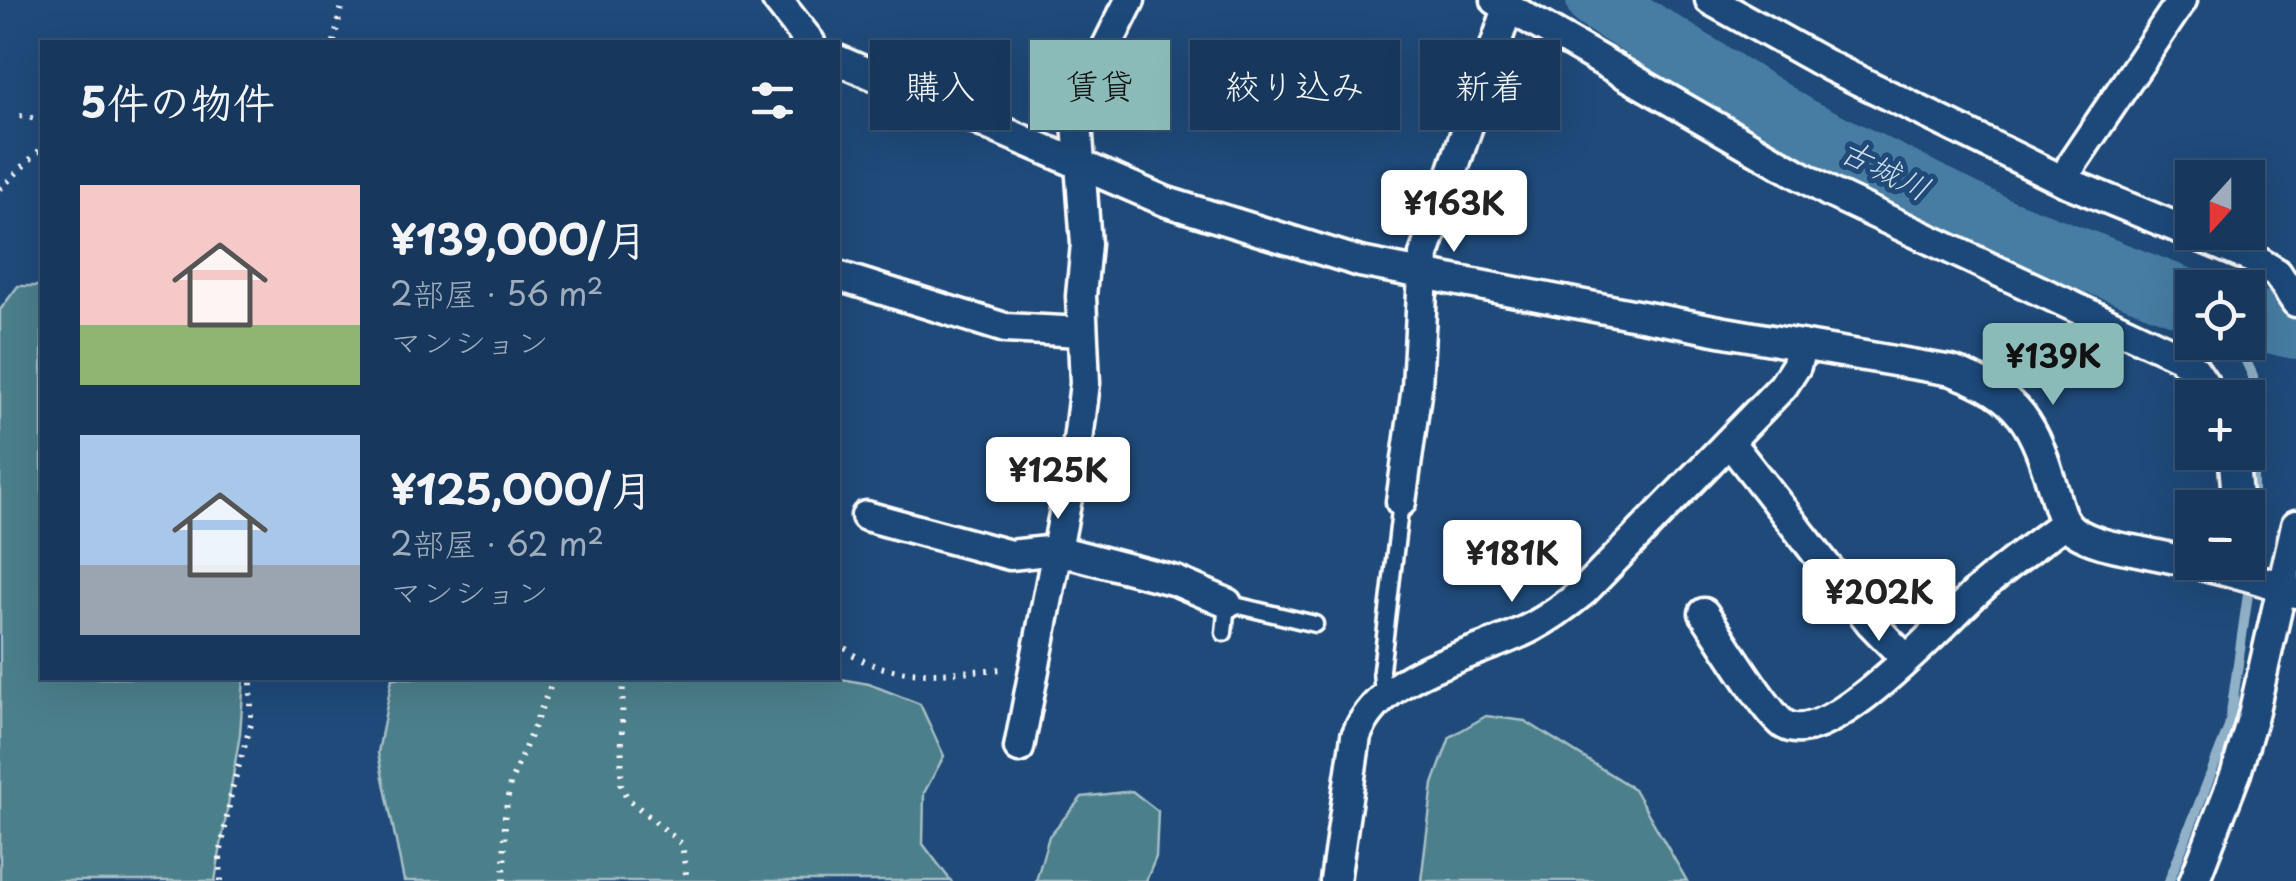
<!DOCTYPE html>
<html lang="ja">
<meta charset="utf-8">
<style>
body{margin:0;font-family:"Playpen Sans","Klee One",sans-serif;background:#203f62;color:#f1f3f6;height:100vh;display:flex;flex-direction:column;font-size:38px;white-space:nowrap}
*{box-sizing:border-box;margin:0}
p{font-size:32px;color:#9eacbb}
.icon{flex:none;width:55px;height:55px;fill:none;stroke:currentColor;stroke-width:2;stroke-linecap:round;stroke-linejoin:round}
.map{position:relative;flex:1;overflow:hidden}
.drawer{position:absolute;left:40px;top:40px;width:800px;height:640px;display:flex;flex-direction:column;background:#17385c;border-radius:0px;box-shadow:0 10px 40px #0002,0 0 0 2px #365272}
.drawer>*{flex:none}
.top-card{position:absolute;left:870px;top:40px;width:950px;height:90px;display:flex;gap:20px}
.needle{width:65px;rotate:201deg}
.tools{position:absolute;left:2175px;top:160px;display:grid;gap:20px}
.tools a{display:grid;place-items:center;width:90px;height:90px;border-radius:0px;background:#17385c;box-shadow:0 10px 40px #0002,0 0 0 2px #365272;font-size:50px}
.price{position:absolute;translate:-50% -85px;padding:0 22px;border-radius:10px;background:#fff;color:#222;font-size:32px;line-height:65px;filter:drop-shadow(0 2px 5px #0008)}
.price::after{content:'';position:absolute;left:50%;top:60px;width:30px;height:22px;margin-left:-15px;background:inherit;clip-path:polygon(0 0,100% 0,50% 100%)}
.price.selected{background:#8bbbb9;color:#111}
ul{padding:0;list-style:none}
li{display:flex;align-items:center;gap:30px;height:250px;padding:0 40px}
li span{display:grid;place-items:center;flex:none;width:280px;height:200px;border-radius:0px;color:#555}
li>.icon{margin-inline-start:auto}
span .icon{width:120px;height:120px;fill:#fffc;stroke-width:1}
li b{font-size:42px}
h2{display:flex;justify-content:space-between;align-items:center;height:120px;padding:0 40px;font-size:42px}
.chip{padding:0 35px;border-radius:0px;background:#17385c;box-shadow:0 10px 40px #0002,0 0 0 2px #365272;font-size:35px;line-height:90px}
.chip.selected{background:#8bbbb9;color:#111}
.map>svg:first-child{display:block}
.green{fill:#4c7f8b;stroke:#a6bfc5;stroke-width:2.5}
.lines{fill:none;stroke-linecap:round;stroke-linejoin:round}
.stream{stroke:#90b1c8;stroke-width:10}
.river{stroke:#467da3;stroke-width:60}
.lane-casing{stroke:#fff;stroke-width:21}
.street-casing{stroke:#fff;stroke-width:35}
.path{stroke:#fff;stroke-width:6;stroke-dasharray:2.5 8;stroke-linecap:butt}
.lane{stroke:#1f4a7a;stroke-width:14}
.street{stroke:#1f4a7a;stroke-width:28}
.labels{text-anchor:middle;stroke-width:10;stroke-linejoin:round;paint-order:stroke}
.water-label{font-size:32px;font-style:italic;fill:#d1dee8;stroke:#1f4a7a}
</style>
<div class="map">
<svg width="2296" height="881" viewBox="0 0 2296 881">
<rect width="100%" height="100%" fill="#1f4a7a"/>
<filter id="ink" filterUnits="userSpaceOnUse"><feTurbulence type="fractalNoise" baseFrequency=".01" numOctaves="2"/><feDisplacementMap in="SourceGraphic" scale="20" xChannelSelector="R" yChannelSelector="G"/><feConvolveMatrix kernelMatrix="1 2 1 2 8 2 1 2 1" color-interpolation-filters="sRGB"/></filter>
<g filter="url(#ink)">
<g class="green">
<polygon points="18,286 42,286 42,678 244,678 240,734 215,881 0,881 0,310"/>
<polygon points="392,678 835,678 869,684 920,704 944,756 924,793 923,844 951,881 404,881 378,753"/>
<polygon points="1486,716 1525,721 1634,789 1687,881 1421,881 1433,784 1450,737"/>
<polygon points="1132,791 1158,811 1156,857 1146,881 1036,881 1049,836 1082,797"/>
</g>
<g class="lines">
<polyline class="stream" points="2169,881 2229,727 2253,559 2253,376 2237,342"/>
<g class="river">
<polyline points="1596,0 1798,126 1999,227 2192,301"/>
<polyline points="2248,318 2296,329"/>
</g>
<defs>
<g id="lane">
<polyline points="1224,633 1227,603 1315,624"/>
<polyline points="1383,697 1381,670 1401,502"/>
</g>
<g id="street">
<polyline points="777,0 810,42"/>
<polyline points="1496,0 1831,193 2179,356 2195,370 2214,398"/>
<polyline points="1710,0 1829,66 2064,181 2254,259 2277,273 2296,302"/>
<path d="M838 60 1167 202 1360 262 1725 332 1952 371C2021 396 2034 424 2054 492 2058 506 2061 522 2074 531 2095 545 2124 548 2148 553 2198 564 2248 573 2296 593"/>
<polyline points="2064,181 2073,162 2182,0"/>
<polyline points="838,276 1005,328 1082,332"/>
<polyline points="1731,444 1871,623 1906,659"/>
<polyline points="2233,452 2238,508"/>
<polyline points="1401,502 1417,387 1424,255 1508,8"/>
<polyline points="866,516 1010,555 1057,550 1176,581 1227,603"/>
<path d="M1704 613C1719 635 1767 714 1785 725 1830 750 1947 618 1980 589 2007 565 2036 544 2065 523"/>
<polyline points="1019,748 1078,441 1085,383 1081,296 1086,244 1077,123 1081,98 1130,0"/>
<path d="M1335 881 1356 736C1383 668 1474 658 1532 627 1551 617 1567 605 1584 591L1783 386 1796 366 1802 345"/>
<polyline points="2194,881 2236,773 2253,715 2296,525"/>
</g>
</defs>
<use href="#lane" class="lane-casing"/>
<use href="#street" class="street-casing"/>
<g class="path">
<polyline points="334,42 343,0"/>
<polyline points="20,116 42,120"/>
<polyline points="0,189 42,148"/>
<path d="M838 640C873 686 953 671 1005 669"/>
<polyline points="623,678 621,784 627,798 682,844 687,881"/>
<polyline points="221,881 220,856 232,789 251,724 251,678"/>
<polyline points="504,881 505,816 510,784 554,678"/>
</g>
<use href="#lane" class="lane"/>
<use href="#street" class="street"/>
</g>
</g>
<g class="labels">
<g class="water-label">
<text transform="translate(1885 170) rotate(27)" y="11">古城川</text>
</g>
</g>
</svg>
<div class="tools">
<a><svg class="needle" viewBox="-14 -14 28 28"><path d="M0-13l5 13h-10z" fill="#e53935"/><path d="M0 13l5-13h-10z" fill="#9eacbb"/></svg></a>
<a><svg class="icon" aria-label="locate" viewBox="0 0 24 24"><circle cx="12" cy="12" r="6"/><path d="M12 2v4M12 18v4M2 12h4M18 12h4"/></svg></a>
<a>+</a>
<a>−</a>
</div>
<b class="price" style="left:1454px;top:255px">¥163K</b>
<b class="price selected" style="left:2053px;top:408px">¥139K</b>
<b class="price" style="left:1058px;top:522px">¥125K</b>
<b class="price" style="left:1512px;top:605px">¥181K</b>
<b class="price" style="left:1879px;top:644px">¥202K</b>
<div class="top-card">
<a class="chip">購入</a>
<a class="chip selected">賃貸</a>
<a class="chip">絞り込み</a>
<a class="chip">新着</a>
</div>
<section class="drawer">
<h2>5件の物件<svg class="icon" aria-label="filters" viewBox="0 0 24 24"><path d="M4 7h16M4 17h16"/><circle cx="9" cy="7" r="2"/><circle cx="15" cy="17" r="2"/></svg></h2>
<ul>
<li><span style="background:linear-gradient(#f6c9c9 70%,#8fb573 0)"><svg class="icon" aria-label="home" viewBox="0 0 24 24"><path d="M3 11l9-7 9 7M6 9v11h12V9"/></svg></span><div><b>¥139,000/月</b><p>2部屋 · 56 m²</p><p>マンション</p></div></li>
<li><span style="background:linear-gradient(#a9c7e8 65%,#9aa5b1 0)"><svg class="icon" aria-label="home" viewBox="0 0 24 24"><path d="M3 11l9-7 9 7M6 9v11h12V9"/></svg></span><div><b>¥125,000/月</b><p>2部屋 · 62 m²</p><p>マンション</p></div></li>
</ul>
</section>
</div>
